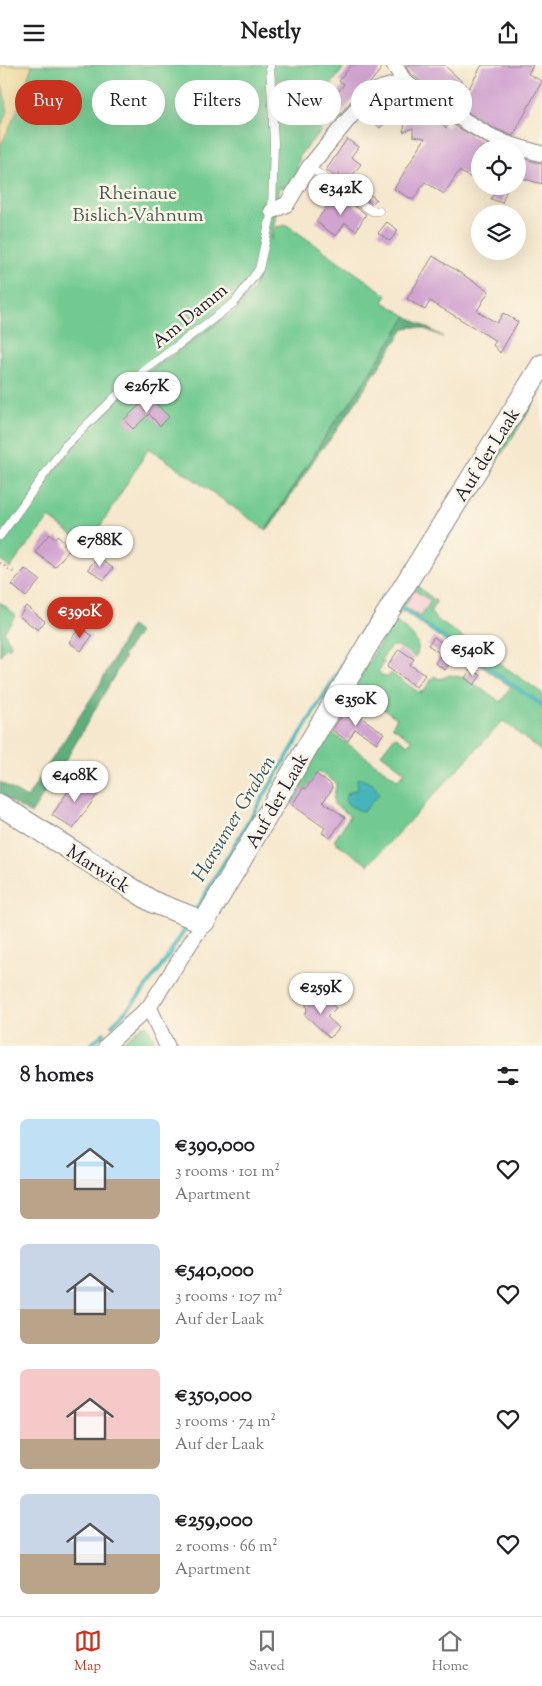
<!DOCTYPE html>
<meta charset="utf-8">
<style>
body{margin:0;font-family:"Sorts Mill Goudy",serif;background:#f2f2f2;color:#202124;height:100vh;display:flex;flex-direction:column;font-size:19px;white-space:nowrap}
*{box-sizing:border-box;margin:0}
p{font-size:16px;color:#757577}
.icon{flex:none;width:28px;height:28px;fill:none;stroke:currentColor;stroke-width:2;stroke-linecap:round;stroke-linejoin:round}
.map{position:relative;height:981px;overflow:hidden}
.sheet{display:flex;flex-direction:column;background:#fff;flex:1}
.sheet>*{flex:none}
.top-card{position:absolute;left:15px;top:15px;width:512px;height:45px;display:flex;gap:10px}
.tools{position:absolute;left:471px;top:75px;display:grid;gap:10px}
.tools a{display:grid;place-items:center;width:55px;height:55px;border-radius:50%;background:#fff;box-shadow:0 5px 20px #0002;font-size:25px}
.price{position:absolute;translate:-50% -42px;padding:0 11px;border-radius:18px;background:#fff;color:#222;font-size:16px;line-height:32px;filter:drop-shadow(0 1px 2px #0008)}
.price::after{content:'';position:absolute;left:50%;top:30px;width:15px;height:11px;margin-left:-8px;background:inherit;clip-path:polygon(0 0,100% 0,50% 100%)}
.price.current{background:#c8321e;color:#fff}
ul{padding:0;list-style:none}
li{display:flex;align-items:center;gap:15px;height:125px;padding:0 20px}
li span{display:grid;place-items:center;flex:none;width:140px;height:100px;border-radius:8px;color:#555}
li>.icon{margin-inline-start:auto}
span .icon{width:60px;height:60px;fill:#fffc;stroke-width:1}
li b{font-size:21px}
h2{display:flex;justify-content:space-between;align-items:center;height:60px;padding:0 20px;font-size:21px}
.chip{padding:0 18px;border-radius:22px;background:#fff;box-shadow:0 5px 20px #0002;font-size:18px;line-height:45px}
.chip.current{background:#c8321e;color:#fff}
header{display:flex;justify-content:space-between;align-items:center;height:65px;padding:0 20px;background:#fff;font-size:22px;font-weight:700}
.tab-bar{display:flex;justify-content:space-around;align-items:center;height:70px;border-top:1px solid #e0e0e0;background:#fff;font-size:14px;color:#757577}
.tab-bar a{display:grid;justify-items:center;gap:2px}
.tab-bar .current{color:#c8321e}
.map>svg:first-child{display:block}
.built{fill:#f6cfd6}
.green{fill:#72ca91;stroke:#4a7666;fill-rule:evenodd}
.forest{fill:#5dae7b;stroke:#40685b}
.sand{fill:#eeda9e;stroke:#887e6c}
.water{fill:#45b5bb;stroke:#346c7b}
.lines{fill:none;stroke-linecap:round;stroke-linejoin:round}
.stream{stroke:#45b5bb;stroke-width:4}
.building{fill:#d0a3d0}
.lane-casing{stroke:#8c8584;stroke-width:9}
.street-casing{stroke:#8c8584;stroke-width:17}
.secondary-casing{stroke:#8c8584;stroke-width:23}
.path{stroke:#8c8584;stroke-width:2.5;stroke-dasharray:1 4;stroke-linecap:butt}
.lane{stroke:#fff;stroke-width:8}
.street{stroke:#fff;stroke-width:15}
.secondary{stroke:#fff;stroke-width:21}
.labels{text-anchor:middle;stroke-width:5;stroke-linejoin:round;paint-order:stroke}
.park-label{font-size:19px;fill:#3e5d59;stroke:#fcf5e5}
.street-label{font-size:19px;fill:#22223b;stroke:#fcf5e5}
.water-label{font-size:20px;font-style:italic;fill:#305d6e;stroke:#fcf5e5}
</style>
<header><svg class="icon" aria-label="menu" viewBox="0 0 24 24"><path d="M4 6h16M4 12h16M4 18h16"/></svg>Nestly<svg class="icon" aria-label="share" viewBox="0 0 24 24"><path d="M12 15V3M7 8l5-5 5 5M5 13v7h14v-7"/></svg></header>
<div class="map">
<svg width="542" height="981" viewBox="0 0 542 981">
<rect width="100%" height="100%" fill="#fcf5e5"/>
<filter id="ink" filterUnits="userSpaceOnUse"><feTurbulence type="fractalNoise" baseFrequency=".02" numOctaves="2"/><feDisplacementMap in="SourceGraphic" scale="10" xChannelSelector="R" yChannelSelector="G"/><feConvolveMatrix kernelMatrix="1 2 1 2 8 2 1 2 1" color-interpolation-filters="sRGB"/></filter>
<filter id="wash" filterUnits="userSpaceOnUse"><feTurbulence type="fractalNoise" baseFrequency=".0096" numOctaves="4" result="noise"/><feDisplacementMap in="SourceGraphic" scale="20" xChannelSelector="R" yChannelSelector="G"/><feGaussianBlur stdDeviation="1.12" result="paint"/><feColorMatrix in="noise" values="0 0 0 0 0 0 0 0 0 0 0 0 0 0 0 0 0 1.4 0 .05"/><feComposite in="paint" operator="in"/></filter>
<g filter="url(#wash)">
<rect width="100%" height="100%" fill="#f6e8ce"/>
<polygon class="built" points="414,525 431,536 420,552 404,542"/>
<g class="green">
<path d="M0 0H346L322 32 291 15H275V17L291 18 294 29 302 37 297 43 296 47 298 51 305 52 306 56H310L311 51H313L319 55 321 64 317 72 314 73 300 90 297 103 301 106 292 118 285 124 279 121 278 139 271 175 276 162 287 160 387 230 383 237 407 251 347 343 339 350 266 465 149 383 88 481 49 453 10 503 0 495V478L49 413 89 363 123 330 101 348 52 406 0 477ZM259 211 253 224 235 246 169 293 137 318 170 290 220 256 240 238Z"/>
<path d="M542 311V323L526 351 417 521 435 535 436 537 431 545V548L435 553 542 628V687L503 656 368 800 334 776 350 751 334 739C332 732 336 726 336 718L319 706 306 724 303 723 292 740 286 733 327 664 398 715 405 707 381 689 395 671 408 680 412 675 392 661 397 653 372 636 365 646 346 633 394 556C405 564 426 576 415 592L398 581H391L381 595 384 597 378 607 387 613 391 608 420 628 421 626 423 627 434 611 440 614 450 610 465 613 501 637 511 622 402 546 399 550 395 547ZM414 525 431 536 420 552 404 542Z"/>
<polygon points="0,537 16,550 4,567 11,579 9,584 6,581 0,591"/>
<polygon points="142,960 146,960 158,981 119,981"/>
</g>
<g class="forest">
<path d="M407 251 443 272C431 267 417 258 404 264L348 349 329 376 319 387 271 461 266 465 339 350 347 343Z"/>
<polygon points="131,561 139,567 123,591 125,592 70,688 31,749 0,730 0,717 27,733 99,621"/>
</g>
<polygon class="sand" points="0,0 32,0 16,48 0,82 0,64 8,46 3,23 0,17"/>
<polygon class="water" points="359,713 373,719 379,729 363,747 349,740 345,734 348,728 358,724 357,714"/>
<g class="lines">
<g class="stream">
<polyline points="398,541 542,640"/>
<polyline points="375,546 383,531 388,535"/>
<polyline points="195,846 370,553"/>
<path d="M112 960C143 931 167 895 188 859"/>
<polyline points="89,981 104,968"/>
</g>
</g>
<g id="blocks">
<g class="building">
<polygon points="351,0 384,0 371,17 363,22 338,52 327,42 344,19 339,16"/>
<polygon points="405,0 444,0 469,23 482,0 533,0 528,9 542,16 513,71 492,62 435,27 410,8"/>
<polygon points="374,38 390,51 380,63 364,49"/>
<polygon points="418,38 431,46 446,63 450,58 496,84 480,84 480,118 459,106 444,129 425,117 413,135 394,124 425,73 413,71 413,63 403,67 406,55"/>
<polygon points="347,74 358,82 351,92 361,99 349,115 340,108 337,113 326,105"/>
<polygon points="518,92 542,99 542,119 518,112"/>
<polygon points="361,112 370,118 364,125 376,134 372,139 352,125"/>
<polygon points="498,121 508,121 502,138 491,134"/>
<polygon points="334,131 343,137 345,134 366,149 356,166 345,158 336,171 316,157"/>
<polygon points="387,157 398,165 390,176 378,168"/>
<polygon points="433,191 489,226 477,246 497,258 503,248 518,257 500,288 493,280 496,276 455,251 430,236 425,245 407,234"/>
<polygon points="149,331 169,352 160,361 149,349 133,364 124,355"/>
<polygon points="49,469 55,474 57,471 65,478 63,480 69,485 55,502 35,487"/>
<polygon points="97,492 113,503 104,515 88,504"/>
<polygon points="25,504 40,515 26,532 12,520"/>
<polygon points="26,541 45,556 38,565 19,551"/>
<polygon points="80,562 92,571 81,586 69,577"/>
<polygon points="434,572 457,588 445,605 435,598 441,589 428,580"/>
<polygon points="399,584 414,594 410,600 425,610 416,622 387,602"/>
<polygon points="471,604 481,610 474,620 465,613"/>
<polygon points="347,643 384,668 377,678 355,664 348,676 332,665"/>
<polygon points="316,709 331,719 332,724 323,737 345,752 330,773 322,768 325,763 292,740 303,723 306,724"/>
<polygon points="77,713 99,727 73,764 52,750"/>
<polygon points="322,930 336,943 327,952 339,963 330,973 304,949 307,946 306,938 311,933 319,933"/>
</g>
</g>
</g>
<g filter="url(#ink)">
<use href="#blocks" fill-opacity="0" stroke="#8c8584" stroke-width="1"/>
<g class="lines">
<defs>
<g id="lane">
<polyline points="309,102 372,146 379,146"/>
<polyline points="0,471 65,381 113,334 145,305 235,237 259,204 272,146 274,78 270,0"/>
</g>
<g id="street">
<polyline points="394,0 405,17 429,34 488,70 508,79 542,89"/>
<polyline points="272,146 287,139 309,102 370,28 382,23 405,17"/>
<polyline points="149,942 167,981"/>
<polyline points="106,981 149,942 204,857"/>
</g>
<polyline id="secondary" points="0,740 153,837 204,857 370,576 542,300"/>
</defs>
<use href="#lane" class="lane-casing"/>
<use href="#street" class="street-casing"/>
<use href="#secondary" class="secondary-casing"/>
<polyline class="path" points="0,498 16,509"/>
<use href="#lane" class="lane"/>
<use href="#street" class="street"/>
<use href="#secondary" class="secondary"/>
</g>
</g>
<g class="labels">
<g class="park-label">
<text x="138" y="134">Rheinaue<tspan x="138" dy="22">Bislich-Vahnum</tspan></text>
</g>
<g class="street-label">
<text transform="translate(189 250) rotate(-39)" y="7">Am Damm</text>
<text transform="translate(486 389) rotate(-58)" y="7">Auf der Laak</text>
<text transform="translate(276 735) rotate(-60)" y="7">Auf der Laak</text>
<text transform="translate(99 803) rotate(33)" y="7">Marwick</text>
</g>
<g class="water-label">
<text transform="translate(233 753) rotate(-59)" y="7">Harsumer Graben</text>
</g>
</g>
</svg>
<div class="tools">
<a><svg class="icon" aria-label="locate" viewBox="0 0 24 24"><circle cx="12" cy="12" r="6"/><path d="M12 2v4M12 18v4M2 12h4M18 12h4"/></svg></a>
<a><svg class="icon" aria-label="layers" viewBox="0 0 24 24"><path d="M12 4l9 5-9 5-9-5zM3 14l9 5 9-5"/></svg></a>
</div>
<b class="price" style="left:341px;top:151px">€342K</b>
<b class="price" style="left:147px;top:349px">€267K</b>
<b class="price" style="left:100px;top:503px">€788K</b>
<b class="price current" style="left:80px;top:574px">€390K</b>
<b class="price" style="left:473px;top:612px">€540K</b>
<b class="price" style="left:356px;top:662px">€350K</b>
<b class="price" style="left:75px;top:738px">€408K</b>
<b class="price" style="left:321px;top:950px">€259K</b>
<div class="top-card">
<a class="chip current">Buy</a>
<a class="chip">Rent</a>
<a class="chip">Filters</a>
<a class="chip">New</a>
<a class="chip">Apartment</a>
</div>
</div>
<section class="sheet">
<h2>8 homes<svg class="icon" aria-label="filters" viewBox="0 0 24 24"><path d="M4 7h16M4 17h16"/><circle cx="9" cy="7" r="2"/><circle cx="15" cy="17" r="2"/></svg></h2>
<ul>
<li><span style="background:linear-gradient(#bfe0f5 60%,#b9a48a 0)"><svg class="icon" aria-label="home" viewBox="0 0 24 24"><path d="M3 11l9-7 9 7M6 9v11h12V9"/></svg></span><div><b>€390,000</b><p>3 rooms · 101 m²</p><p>Apartment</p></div><svg class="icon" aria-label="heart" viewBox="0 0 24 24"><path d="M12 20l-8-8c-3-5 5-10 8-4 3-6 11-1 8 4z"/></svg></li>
<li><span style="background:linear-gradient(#c9d6e8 65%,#b9a48a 0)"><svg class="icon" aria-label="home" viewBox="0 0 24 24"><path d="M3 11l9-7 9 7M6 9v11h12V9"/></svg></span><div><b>€540,000</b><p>3 rooms · 107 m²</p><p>Auf der Laak</p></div><svg class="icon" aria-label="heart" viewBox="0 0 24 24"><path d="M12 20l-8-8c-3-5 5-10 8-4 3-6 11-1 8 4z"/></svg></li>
<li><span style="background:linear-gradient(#f6c9c9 70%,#b9a48a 0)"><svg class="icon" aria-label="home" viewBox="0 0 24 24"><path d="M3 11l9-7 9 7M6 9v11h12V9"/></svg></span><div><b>€350,000</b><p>3 rooms · 74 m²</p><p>Auf der Laak</p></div><svg class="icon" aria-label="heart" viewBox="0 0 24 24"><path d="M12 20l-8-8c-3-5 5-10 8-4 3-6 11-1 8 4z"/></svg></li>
<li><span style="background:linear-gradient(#c9d6e8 60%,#b9a48a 0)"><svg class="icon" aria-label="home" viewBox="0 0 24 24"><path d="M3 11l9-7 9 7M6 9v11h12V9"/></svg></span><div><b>€259,000</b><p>2 rooms · 66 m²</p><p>Apartment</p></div><svg class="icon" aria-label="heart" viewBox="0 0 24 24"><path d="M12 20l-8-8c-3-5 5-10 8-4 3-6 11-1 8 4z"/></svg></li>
</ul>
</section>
<nav class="tab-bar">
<a class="current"><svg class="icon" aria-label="map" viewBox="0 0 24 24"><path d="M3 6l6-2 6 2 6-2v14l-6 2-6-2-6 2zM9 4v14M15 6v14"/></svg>Map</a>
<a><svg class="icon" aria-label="saved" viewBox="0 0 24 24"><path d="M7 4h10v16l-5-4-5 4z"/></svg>Saved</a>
<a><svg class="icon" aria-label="home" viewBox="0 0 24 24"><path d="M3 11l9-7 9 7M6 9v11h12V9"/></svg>Home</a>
</nav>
